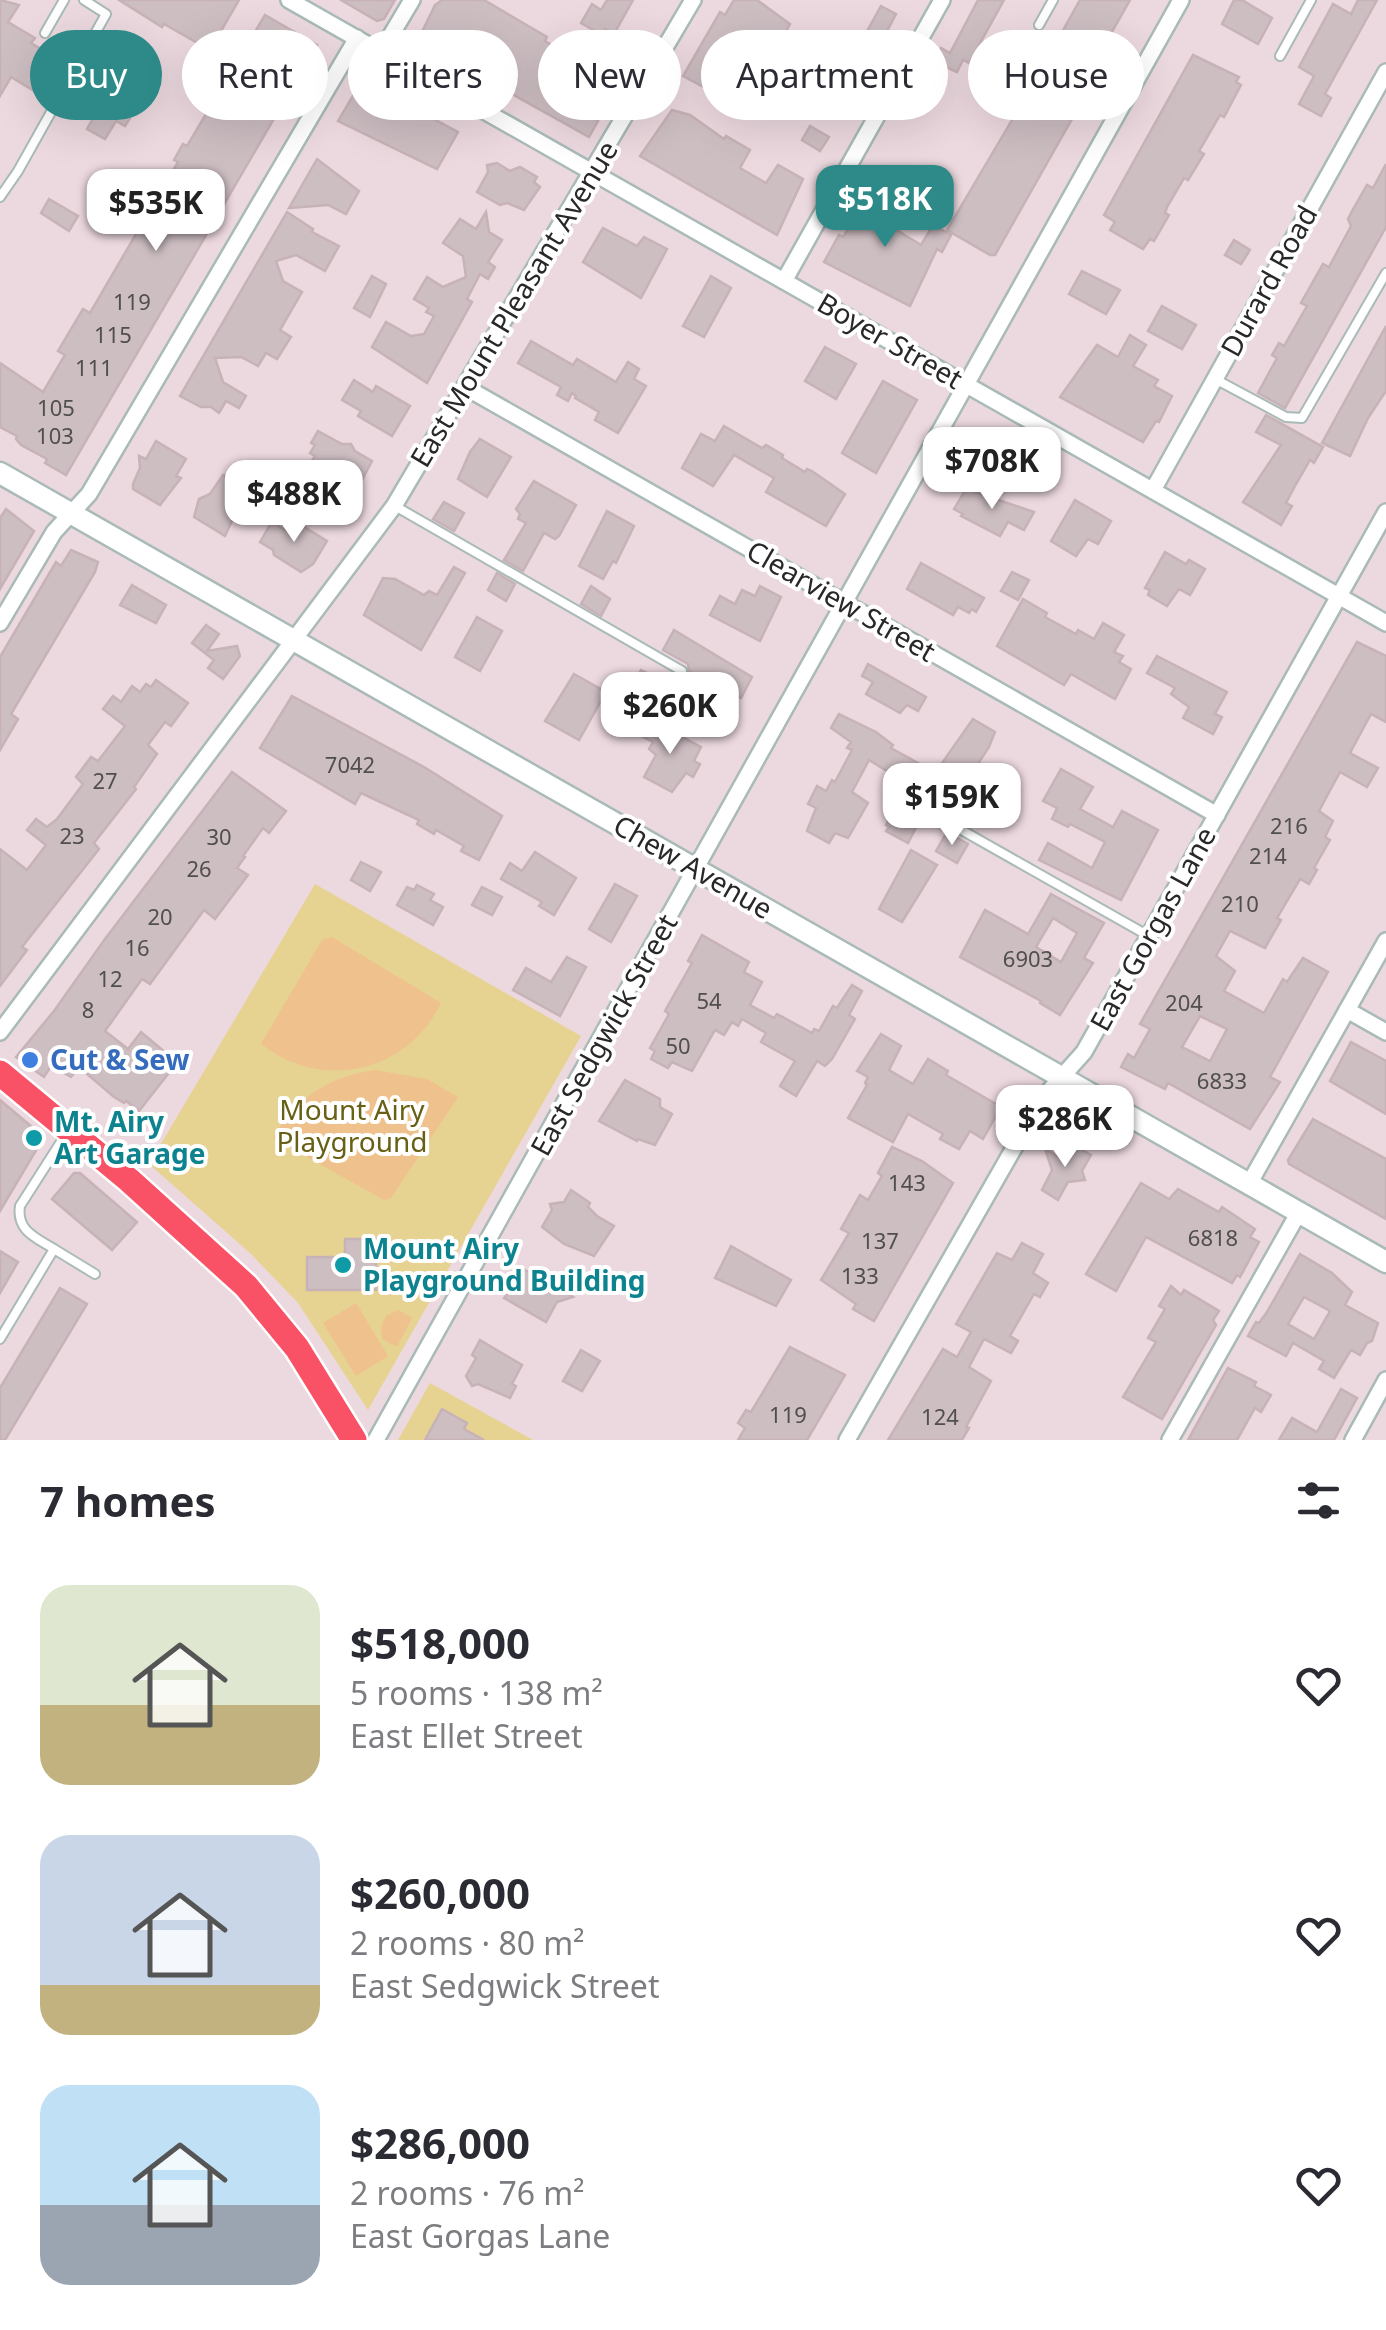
<!DOCTYPE html>
<meta charset="utf-8">
<style>
body{margin:0;font-family:"Noto Sans",sans-serif;background:#f7f7f7;color:#2b2b33;height:100vh;display:flex;flex-direction:column;font-size:38px;white-space:nowrap}
*{box-sizing:border-box;margin:0}
p{font-size:32px;color:#7c7c81}
.icon{flex:none;width:55px;height:55px;fill:none;stroke:currentColor;stroke-width:2;stroke-linecap:round;stroke-linejoin:round}
.map{position:relative;height:1440px;overflow:hidden}
.drawer{display:flex;flex-direction:column;background:#fff;flex:1}
.drawer>*{flex:none}
.hud{position:absolute;left:30px;top:30px;width:1328px;height:90px;display:flex;gap:20px}
.price{position:absolute;translate:-50% -85px;padding:0 22px;border-radius:20px;background:#fff;color:#222;font-size:32px;line-height:65px;filter:drop-shadow(0 2px 5px #0008)}
.price::after{content:'';position:absolute;left:50%;top:60px;width:30px;height:22px;margin-left:-15px;background:inherit;clip-path:polygon(0 0,100% 0,50% 100%)}
.price.current{background:#2e8a88;color:#fff}
ul{padding:0;list-style:none}
li{display:flex;align-items:center;gap:30px;height:250px;padding:0 40px}
li span{display:grid;place-items:center;flex:none;width:280px;height:200px;border-radius:30px;color:#555}
li>.icon{margin-inline-start:auto}
span .icon{width:120px;height:120px;fill:#fffc;stroke-width:1}
li b{font-size:42px}
h2{display:flex;justify-content:space-between;align-items:center;height:120px;padding:0 40px;font-size:42px}
.pill{padding:0 35px;border-radius:45px;background:#fff;box-shadow:0 10px 40px #0002;font-size:35px;line-height:90px}
.pill.current{background:#2e8a88;color:#fff}
.map>svg:first-child{display:block}
.green{fill:#e6d391}
.pitch{fill:#efc18c}
.building{fill:#cdbec2;stroke:#c7b2b7;stroke-width:2.5;fill-rule:evenodd}
.lines{fill:none;stroke-linecap:round;stroke-linejoin:round}
.service-casing{stroke:#a9bab8;stroke-width:12}
.minor-casing{stroke:#a9bab8;stroke-width:20}
.tertiary-casing{stroke:#a9bab8;stroke-width:25}
.primary-casing{stroke:#fff;stroke-width:30}
.service{stroke:#fff;stroke-width:8}
.minor{stroke:#fff;stroke-width:15}
.tertiary{stroke:#fff;stroke-width:20}
.primary{stroke:#f95165;stroke-width:25}
.shop-dot{fill:#3f7fe0;stroke:#fff;stroke-width:4}
.culture-dot{fill:#0f9aa8;stroke:#fff;stroke-width:4}
.labels{text-anchor:middle;stroke-width:8;stroke-linejoin:round;paint-order:stroke}
.number-label{font-size:22px;fill:#514e4e}
.street-label{font-size:28px;fill:#282828;stroke:#fff}
.shop-label{font-size:28px;font-weight:bold;fill:#366cbe;stroke:#fff;text-anchor:start}
.park-label{font-size:28px;fill:#686015;stroke:#fff}
.culture-label{font-size:28px;font-weight:bold;fill:#0d838f;stroke:#fff;text-anchor:start}
</style>
<div class="map">
<svg width="1386" height="1440" viewBox="0 0 1386 1440">
<rect width="100%" height="100%" fill="#ecd9df"/>
<g class="green">
<polygon points="315,884 581,1036 368,1410 298,1303 251,1254 149,1164"/>
<polygon points="430,1383 533,1440 398,1440"/>
</g>
<g class="pitch">
<path d="M332 937 441 1003C407 1073 322 1092 261 1044L322 940Z"/>
<path d="M375 1070 427 1079 458 1097 391 1198 384 1200 273 1138C296 1098 330 1076 375 1070Z"/>
<polygon points="356,1303 388,1356 356,1376 323,1323"/>
<polygon points="398,1310 412,1318 397,1347 382,1339 381,1327 386,1316"/>
</g>
<g class="building">
<polygon points="0,0 19,5 8,22 35,38 31,43 64,63 44,97 11,77 0,96"/>
<polygon points="119,0 239,0 210,50 164,24 162,27"/>
<polygon points="341,0 395,0 384,19 377,21"/>
<polygon points="442,0 484,0 547,37 545,41 566,54 587,66 589,61 614,75 603,104 588,116 598,121 589,137 428,47 432,40 421,34 435,5"/>
<polygon points="607,0 633,0 614,34 605,29 602,35 581,23 592,4 601,10"/>
<polygon points="734,0 757,0 790,24 776,49 772,47 757,74 760,76 744,102 712,86 709,90 683,76 720,12 725,15"/>
<polygon points="978,0 1004,0 969,63 963,60 957,72 935,62 941,48 950,53"/>
<polygon points="1080,0 1130,0 1091,69 1098,73 995,255 990,255 947,230 1025,98 1018,94 1042,54 1048,57"/>
<polygon points="1234,0 1242,0 1272,18 1258,44 1222,24"/>
<polygon points="1358,0 1377,0 1325,94 1331,98 1321,116 1299,104 1314,76 1299,67 1333,4 1351,14"/>
<polygon points="881,6 896,14 865,73 849,64"/>
<polygon points="265,15 317,45 66,475 45,463 47,459 21,445 16,439 17,436 0,427 0,363 43,392 65,355 58,351 83,309 90,313 178,162 174,160 183,144 187,146"/>
<polygon points="135,45 152,56 123,105 134,112 125,126 116,121 105,139 87,129"/>
<polygon points="1193,55 1239,77 1236,82 1241,85 1224,117 1220,115 1199,151 1204,154 1188,180 1184,178 1167,207 1165,213 1169,215 1154,241 1150,239 1143,249 1110,230 1115,222 1104,215"/>
<polygon points="366,74 435,113 432,118 458,132 437,169 338,121"/>
<polygon points="672,110 690,115 724,139 726,136 750,150 740,168 766,183 778,165 803,179 777,235 640,156"/>
<polygon points="810,126 829,137 820,151 802,140"/>
<polygon points="317,159 359,191 346,214 328,205 289,208"/>
<polygon points="497,163 510,171 520,167 537,177 534,182 540,187 524,210 507,203 500,205 477,192 488,172 487,165"/>
<polygon points="1386,164 1386,227 1285,408 1258,393 1277,358 1272,355 1279,343 1284,346 1307,306 1301,303 1323,264 1329,267 1351,226 1348,219 1352,211 1367,185 1373,188"/>
<polygon points="886,176 902,185 882,221 921,245 933,225 951,235 942,252 937,249 910,306 824,262 839,235 843,237 861,210 866,213"/>
<polygon points="49,199 78,216 69,231 41,213"/>
<polygon points="287,212 313,229 312,232 339,246 325,271 296,255 276,261 283,281 302,292 280,330 291,337 277,359 266,353 258,366 241,357 215,358 223,382 246,396 239,408 226,401 219,413 211,407 201,407 180,396"/>
<polygon points="486,212 489,232 502,240 488,262 495,267 488,279 480,274 467,299 472,302 427,383 372,347 386,322 411,336 424,334 434,316 426,312 429,308 414,299 427,277 443,287 466,277 463,256 443,243 460,219 476,229"/>
<polygon points="603,228 637,246 644,237 667,249 641,298 583,262"/>
<polygon points="1234,240 1250,250 1241,264 1225,255"/>
<polygon points="1082,271 1120,290 1106,314 1069,294"/>
<polygon points="372,276 386,284 370,317 354,308"/>
<polygon points="711,276 731,288 704,337 683,326"/>
<polygon points="1162,306 1196,325 1182,349 1148,331"/>
<polygon points="1386,326 1386,391 1368,418 1350,456 1322,443"/>
<polygon points="1130,335 1146,345 1133,366 1158,380 1154,386 1172,396 1159,422 1156,421 1143,442 1060,397 1097,345 1118,357"/>
<polygon points="531,341 573,365 577,359 616,382 628,362 639,369 634,379 646,386 618,433 595,420 599,412 575,398 576,396 572,393 568,401 557,395 561,387 518,363"/>
<polygon points="825,347 856,364 836,399 805,381"/>
<polygon points="354,380 373,392 376,386 410,406 392,436 358,416 361,411 342,400"/>
<polygon points="883,381 917,400 876,473 842,453"/>
<polygon points="1266,415 1323,447 1314,463 1310,460 1295,486 1286,503 1292,506 1281,525 1243,502 1281,445 1256,432"/>
<polygon points="724,426 762,448 766,445 783,455 782,458 805,472 807,469 812,471 845,494 826,526 766,492 774,478 734,455 713,486 682,468 701,434 715,441"/>
<polygon points="318,431 342,444 351,444 355,451 372,461 360,484 355,481 352,487 329,474 309,510 288,498 315,456 310,453 315,445 311,443"/>
<polygon points="480,439 511,457 487,497 458,479 470,452"/>
<polygon points="156,441 186,459 176,476 181,478 160,505 133,489 133,484 140,468 139,456 146,459"/>
<polygon points="223,475 246,486 235,509 238,520 232,521 225,536 194,517 199,499 210,494"/>
<polygon points="534,481 576,505 559,536 555,539 544,533 523,571 504,560 526,523 518,519 520,514 516,509"/>
<polygon points="966,489 1034,512 1024,530 1008,522 1000,536 961,516 963,514 954,509"/>
<polygon points="1075,500 1111,521 1098,544 1088,539 1076,556 1051,541"/>
<polygon points="444,502 464,513 454,531 433,519"/>
<polygon points="6,509 34,531 0,589 0,518"/>
<polygon points="607,511 634,526 616,563 613,561 603,579 579,566"/>
<polygon points="293,520 327,541 313,564 301,572 274,555 273,550 260,542 270,525 274,523 286,531"/>
<polygon points="71,550 98,562 95,572 11,714 18,719 0,750 0,657 56,562 61,566"/>
<polygon points="1165,552 1186,564 1189,560 1205,569 1190,595 1179,589 1167,606 1148,595 1150,590 1145,588"/>
<polygon points="921,563 984,598 976,612 972,609 969,613 958,607 953,615 907,589"/>
<polygon points="454,567 465,573 421,650 364,615 383,578 395,579 424,595 429,591 437,595"/>
<polygon points="1012,572 1029,580 1018,600 1001,591"/>
<polygon points="497,573 515,584 506,601 488,590"/>
<polygon points="132,585 166,605 156,623 120,605"/>
<polygon points="591,586 610,599 601,616 581,604"/>
<polygon points="760,586 781,597 760,641 710,615 720,596 735,604 742,590 755,596"/>
<polygon points="1023,599 1047,613 1045,617 1076,634 1078,630 1094,639 1103,623 1124,635 1114,652 1123,656 1119,662 1131,669 1115,699 1071,674 1064,685 997,646"/>
<polygon points="477,617 502,631 480,671 455,657"/>
<polygon points="206,625 219,634 207,651 237,646 240,656 223,679 208,668 214,660 192,643"/>
<polygon points="674,630 752,677 741,698 689,671 688,664 663,650"/>
<path d="M1357 642 1386 656V722L1371 714 1350 753 1378 768 1367 787 1340 772 1319 811 1333 821 1325 837 1330 840 1314 868 1317 870 1309 884 1300 879 1277 918 1281 920 1265 948 1230 931 1216 956 1235 971 1224 991 1264 1013 1283 979 1287 982 1303 958 1328 972 1270 1077 1280 1082 1250 1129 1168 1083 1165 1089 1121 1067 1128 1054 1134 1058 1150 1029 1140 1024ZM1200 1016 1227 1029 1210 1061 1182 1047Z"/>
<polygon points="1157,656 1227,692 1215,714 1222,717 1213,734 1183,718 1189,707 1171,694 1175,688 1147,673"/>
<polygon points="868,664 926,697 918,711 907,705 900,713 866,694 873,682 862,676"/>
<polygon points="641,670 661,680 650,700 630,690"/>
<polygon points="574,674 606,692 579,740 545,721"/>
<polygon points="156,680 188,703 171,726 165,722 148,745 157,754 134,787 136,789 94,843 99,849 22,947 27,950 0,986 0,849 27,870 46,845 27,830 36,819 47,827 57,819 83,784 76,777 91,757 98,761 125,726 103,709 113,696 121,702 132,686 140,692 146,684 151,687"/>
<polygon points="292,696 424,767 502,816 479,860 461,851 464,846 436,830 434,834 417,824 419,820 361,793 355,804 260,748"/>
<polygon points="839,714 876,732 893,745 891,748 945,778 932,803 913,795 906,798 906,807 922,816 908,843 886,831 889,827 886,825 908,784 869,760 852,792 868,803 848,838 835,833 829,843 807,831 816,808 808,804 817,786 826,791 832,780 835,782 852,750 847,748 851,742 831,728"/>
<polygon points="973,719 995,732 989,747 966,782 940,766"/>
<polygon points="651,720 701,747 694,761 700,764 693,777 686,773 672,792 644,777 656,755 649,749 653,742 641,736"/>
<polygon points="1061,769 1093,787 1080,809 1113,827 1122,811 1158,830 1121,900 1039,860 1048,843 1092,868 1105,842 1070,824 1068,827 1052,819 1057,808 1043,801"/>
<polygon points="232,772 286,811 269,833 263,828 243,856 245,857 237,868 248,875 215,919 204,910 150,984 142,979 105,1031 128,1049 141,1032 172,1058 167,1065 172,1069 139,1111 126,1101 124,1103 114,1097 79,1067 71,1077 51,1066 44,1077 16,1057 54,1011 105,939"/>
<polygon points="947,832 968,844 957,863 936,851"/>
<polygon points="911,850 937,865 902,922 879,909"/>
<polygon points="535,852 576,878 554,915 539,906 542,902 501,879 510,863 522,871"/>
<polygon points="361,862 381,872 370,891 351,880"/>
<polygon points="615,884 637,896 611,942 589,929"/>
<polygon points="417,885 434,894 430,900 443,907 433,925 397,905 407,887 414,890"/>
<polygon points="482,887 502,897 492,915 472,905"/>
<path d="M1051 894 1104 923 1084 958 1093 963 1060 1015 1040 1003 1041 1001 960 957 985 910 1028 934ZM1053 918 1077 933 1061 962 1036 947Z"/>
<polygon points="702,935 749,962 744,972 762,982 750,1005 774,1018 777,1014 812,1033 814,1029 819,1031 833,1006 837,1008 852,985 862,991 849,1015 855,1019 832,1059 825,1066 817,1061 796,1096 780,1086 795,1061 761,1042 766,1033 742,1019 738,1026 732,1022 724,1035 715,1030 692,1071 672,1062 668,1068 651,1059 655,1051 650,1048 669,1014 665,1011 692,963 688,961"/>
<polygon points="567,957 586,967 560,1016 513,990 526,968 551,982"/>
<polygon points="881,1034 901,1046 889,1070 913,1084 928,1059 948,1071 946,1075 1001,1107 983,1139 970,1131 959,1149 940,1139 943,1134 908,1114 893,1142 848,1118 867,1085 865,1083 868,1077 857,1071"/>
<polygon points="1351,1042 1386,1061 1386,1114 1330,1081"/>
<polygon points="625,1080 660,1099 660,1107 672,1114 655,1145 638,1139 637,1141 599,1121"/>
<polygon points="0,1100 44,1137 0,1211"/>
<polygon points="1313,1119 1386,1159 1386,1219 1289,1164 1288,1160"/>
<polygon points="1070,1143 1091,1155 1082,1171 1085,1180 1068,1182 1058,1200 1042,1190 1052,1170 1045,1149 1061,1159"/>
<polygon points="892,1147 922,1161 953,1183 874,1321 853,1309 856,1304 821,1280 849,1233 841,1229 860,1195 868,1200 882,1176 878,1173"/>
<polygon points="74,1173 80,1173 137,1222 112,1250 52,1199"/>
<polygon points="1141,1183 1169,1199 1178,1189 1219,1212 1222,1207 1255,1229 1250,1237 1259,1242 1240,1277 1237,1275 1232,1283 1146,1237 1116,1291 1086,1274"/>
<polygon points="571,1190 590,1203 588,1207 597,1216 614,1226 594,1256 564,1244 542,1227 552,1210 550,1204 564,1202"/>
<polygon points="345,1239 376,1239 376,1290 307,1290 307,1257 345,1257"/>
<polygon points="1022,1243 1043,1254 1033,1273 1048,1283 1040,1297 1034,1294 1010,1336 1018,1341 1011,1353 984,1339 969,1367 991,1381 966,1427 969,1428 962,1440 888,1440 943,1349 957,1357 971,1332 956,1324 997,1253 1012,1260"/>
<polygon points="731,1246 791,1280 776,1306 715,1278"/>
<polygon points="0,1251 18,1262 0,1293"/>
<path d="M1300 1254 1332 1273 1352 1292 1345 1305 1378 1323 1372 1341 1367 1343 1360 1355 1351 1350 1334 1378 1319 1369 1324 1361 1293 1343 1286 1356 1248 1336 1256 1322 1259 1323 1267 1312ZM1304 1297 1330 1311 1314 1339 1288 1324Z"/>
<polygon points="525,1270 573,1297 557,1302 546,1322 504,1298"/>
<polygon points="1171,1286 1181,1295 1184,1290 1219,1311 1213,1320 1216,1325 1162,1419 1123,1397 1156,1342 1148,1338 1165,1309 1159,1306"/>
<polygon points="60,1288 87,1304 5,1440 0,1440 0,1388"/>
<polygon points="480,1340 522,1365 512,1384 516,1386 510,1398 478,1384 472,1386 466,1376 476,1358 472,1355"/>
<polygon points="790,1347 845,1375 807,1440 738,1440 745,1428 738,1423 746,1410 751,1412"/>
<polygon points="581,1350 600,1361 582,1391 563,1381"/>
<polygon points="1228,1368 1256,1382 1254,1386 1271,1395 1261,1412 1255,1408 1237,1440 1188,1440"/>
<polygon points="1341,1389 1357,1398 1334,1440 1279,1440 1292,1418 1317,1432"/>
<polygon points="442,1409 467,1423 464,1429 484,1440 425,1440"/>
</g>
<g class="lines">
<defs>
<g id="service">
<polyline points="1039,25 1053,0"/>
<polyline points="45,33 64,0"/>
<polyline points="1280,56 1311,0"/>
<polyline points="0,197 18,171 106,14 84,0"/>
<polyline points="1215,379 1286,417 1302,418 1386,273"/>
<polyline points="395,506 682,671"/>
<polyline points="912,802 1147,935"/>
<polyline points="54,1249 95,1274"/>
<path d="M0 1339 54 1249C37 1238 16 1231 20 1206L66 1134"/>
</g>
<g id="minor">
<polyline points="289,0 1386,623"/>
<polyline points="381,52 412,0"/>
<polyline points="784,281 942,0"/>
<polyline points="465,387 1217,815"/>
<polyline points="1153,490 1386,72"/>
<polyline points="0,623 54,532 89,494 357,38"/>
<polyline points="1347,1010 1386,1032"/>
<polyline points="0,1032 394,506 693,0"/>
<polyline points="1249,1184 1386,941"/>
<polyline points="376,1440 1181,0"/>
<polyline points="847,1440 1042,1099 1084,1052 1386,512"/>
<polyline points="1170,1440 1299,1212"/>
<polyline points="1353,1440 1386,1380"/>
</g>
<polyline id="tertiary" points="0,473 1386,1262"/>
<polyline id="primary" points="0,1073 129,1180 246,1286 297,1348 354,1440"/>
</defs>
<use href="#service" class="service-casing"/>
<use href="#minor" class="minor-casing"/>
<use href="#tertiary" class="tertiary-casing"/>
<use href="#primary" class="primary-casing"/>
<use href="#service" class="service"/>
<use href="#minor" class="minor"/>
<use href="#tertiary" class="tertiary"/>
<use href="#primary" class="primary"/>
</g>
<circle class="shop-dot" cx="30" cy="1060" r="10"/>
<g class="culture-dot">
<circle cx="34" cy="1138" r="10"/>
<circle cx="343" cy="1265" r="10"/>
</g>
<g class="labels">
<g class="number-label">
<text x="132" y="310">119</text>
<text x="113" y="343">115</text>
<text x="94" y="376">111</text>
<text x="56" y="416">105</text>
<text x="55" y="444">103</text>
<text x="350" y="773">7042</text>
<text x="105" y="789">27</text>
<text x="1289" y="834">216</text>
<text x="72" y="844">23</text>
<text x="219" y="845">30</text>
<text x="1268" y="864">214</text>
<text x="199" y="877">26</text>
<text x="1240" y="912">210</text>
<text x="160" y="925">20</text>
<text x="137" y="956">16</text>
<text x="1028" y="967">6903</text>
<text x="110" y="987">12</text>
<text x="709" y="1009">54</text>
<text x="1184" y="1011">204</text>
<text x="88" y="1018">8</text>
<text x="678" y="1054">50</text>
<text x="1222" y="1089">6833</text>
<text x="907" y="1191">143</text>
<text x="1213" y="1246">6818</text>
<text x="880" y="1249">137</text>
<text x="860" y="1284">133</text>
<text x="788" y="1423">119</text>
<text x="940" y="1425">124</text>
</g>
<g class="street-label">
<text transform="translate(1269 281) rotate(-61)" y="10">Durard Road</text>
<text transform="translate(514 304) rotate(-59)" y="10">East Mount Pleasant Avenue</text>
<text transform="translate(890 341) rotate(30)" y="10">Boyer Street</text>
<text transform="translate(841 601) rotate(30)" y="10">Clearview Street</text>
<text transform="translate(693 867) rotate(30)" y="10">Chew Avenue</text>
<text transform="translate(1153 929) rotate(-61)" y="10">East Gorgas Lane</text>
<text transform="translate(604 1035) rotate(-61)" y="10">East Sedgwick Street</text>
</g>
<g class="shop-label">
<text x="50" y="1070">Cut &amp; Sew</text>
</g>
<g class="park-label">
<text x="352" y="1120">Mount Airy<tspan x="352" dy="32">Playground</tspan></text>
</g>
<g class="culture-label">
<text x="54" y="1132">Mt. Airy<tspan x="54" dy="32">Art Garage</tspan></text>
<text x="363" y="1259">Mount Airy<tspan x="363" dy="32">Playground Building</tspan></text>
</g>
</g>
</svg>
<b class="price current" style="left:885px;top:250px">$518K</b>
<b class="price" style="left:156px;top:254px">$535K</b>
<b class="price" style="left:992px;top:512px">$708K</b>
<b class="price" style="left:294px;top:545px">$488K</b>
<b class="price" style="left:670px;top:757px">$260K</b>
<b class="price" style="left:952px;top:848px">$159K</b>
<b class="price" style="left:1065px;top:1170px">$286K</b>
<div class="hud">
<a class="pill current">Buy</a>
<a class="pill">Rent</a>
<a class="pill">Filters</a>
<a class="pill">New</a>
<a class="pill">Apartment</a>
<a class="pill">House</a>
</div>
</div>
<section class="drawer">
<h2>7 homes<svg class="icon" aria-label="filters" viewBox="0 0 24 24"><path d="M4 7h16M4 17h16"/><circle cx="9" cy="7" r="2"/><circle cx="15" cy="17" r="2"/></svg></h2>
<ul>
<li><span style="background:linear-gradient(#dfe7d0 60%,#c2b280 0)"><svg class="icon" aria-label="home" viewBox="0 0 24 24"><path d="M3 11l9-7 9 7M6 9v11h12V9"/></svg></span><div><b>$518,000</b><p>5 rooms · 138 m²</p><p>East Ellet Street</p></div><svg class="icon" aria-label="heart" viewBox="0 0 24 24"><path d="M12 20l-8-8c-3-5 5-10 8-4 3-6 11-1 8 4z"/></svg></li>
<li><span style="background:linear-gradient(#c9d6e8 75%,#c2b280 0)"><svg class="icon" aria-label="home" viewBox="0 0 24 24"><path d="M3 11l9-7 9 7M6 9v11h12V9"/></svg></span><div><b>$260,000</b><p>2 rooms · 80 m²</p><p>East Sedgwick Street</p></div><svg class="icon" aria-label="heart" viewBox="0 0 24 24"><path d="M12 20l-8-8c-3-5 5-10 8-4 3-6 11-1 8 4z"/></svg></li>
<li><span style="background:linear-gradient(#bfe0f5 60%,#9aa5b1 0)"><svg class="icon" aria-label="home" viewBox="0 0 24 24"><path d="M3 11l9-7 9 7M6 9v11h12V9"/></svg></span><div><b>$286,000</b><p>2 rooms · 76 m²</p><p>East Gorgas Lane</p></div><svg class="icon" aria-label="heart" viewBox="0 0 24 24"><path d="M12 20l-8-8c-3-5 5-10 8-4 3-6 11-1 8 4z"/></svg></li>
</ul>
</section>
